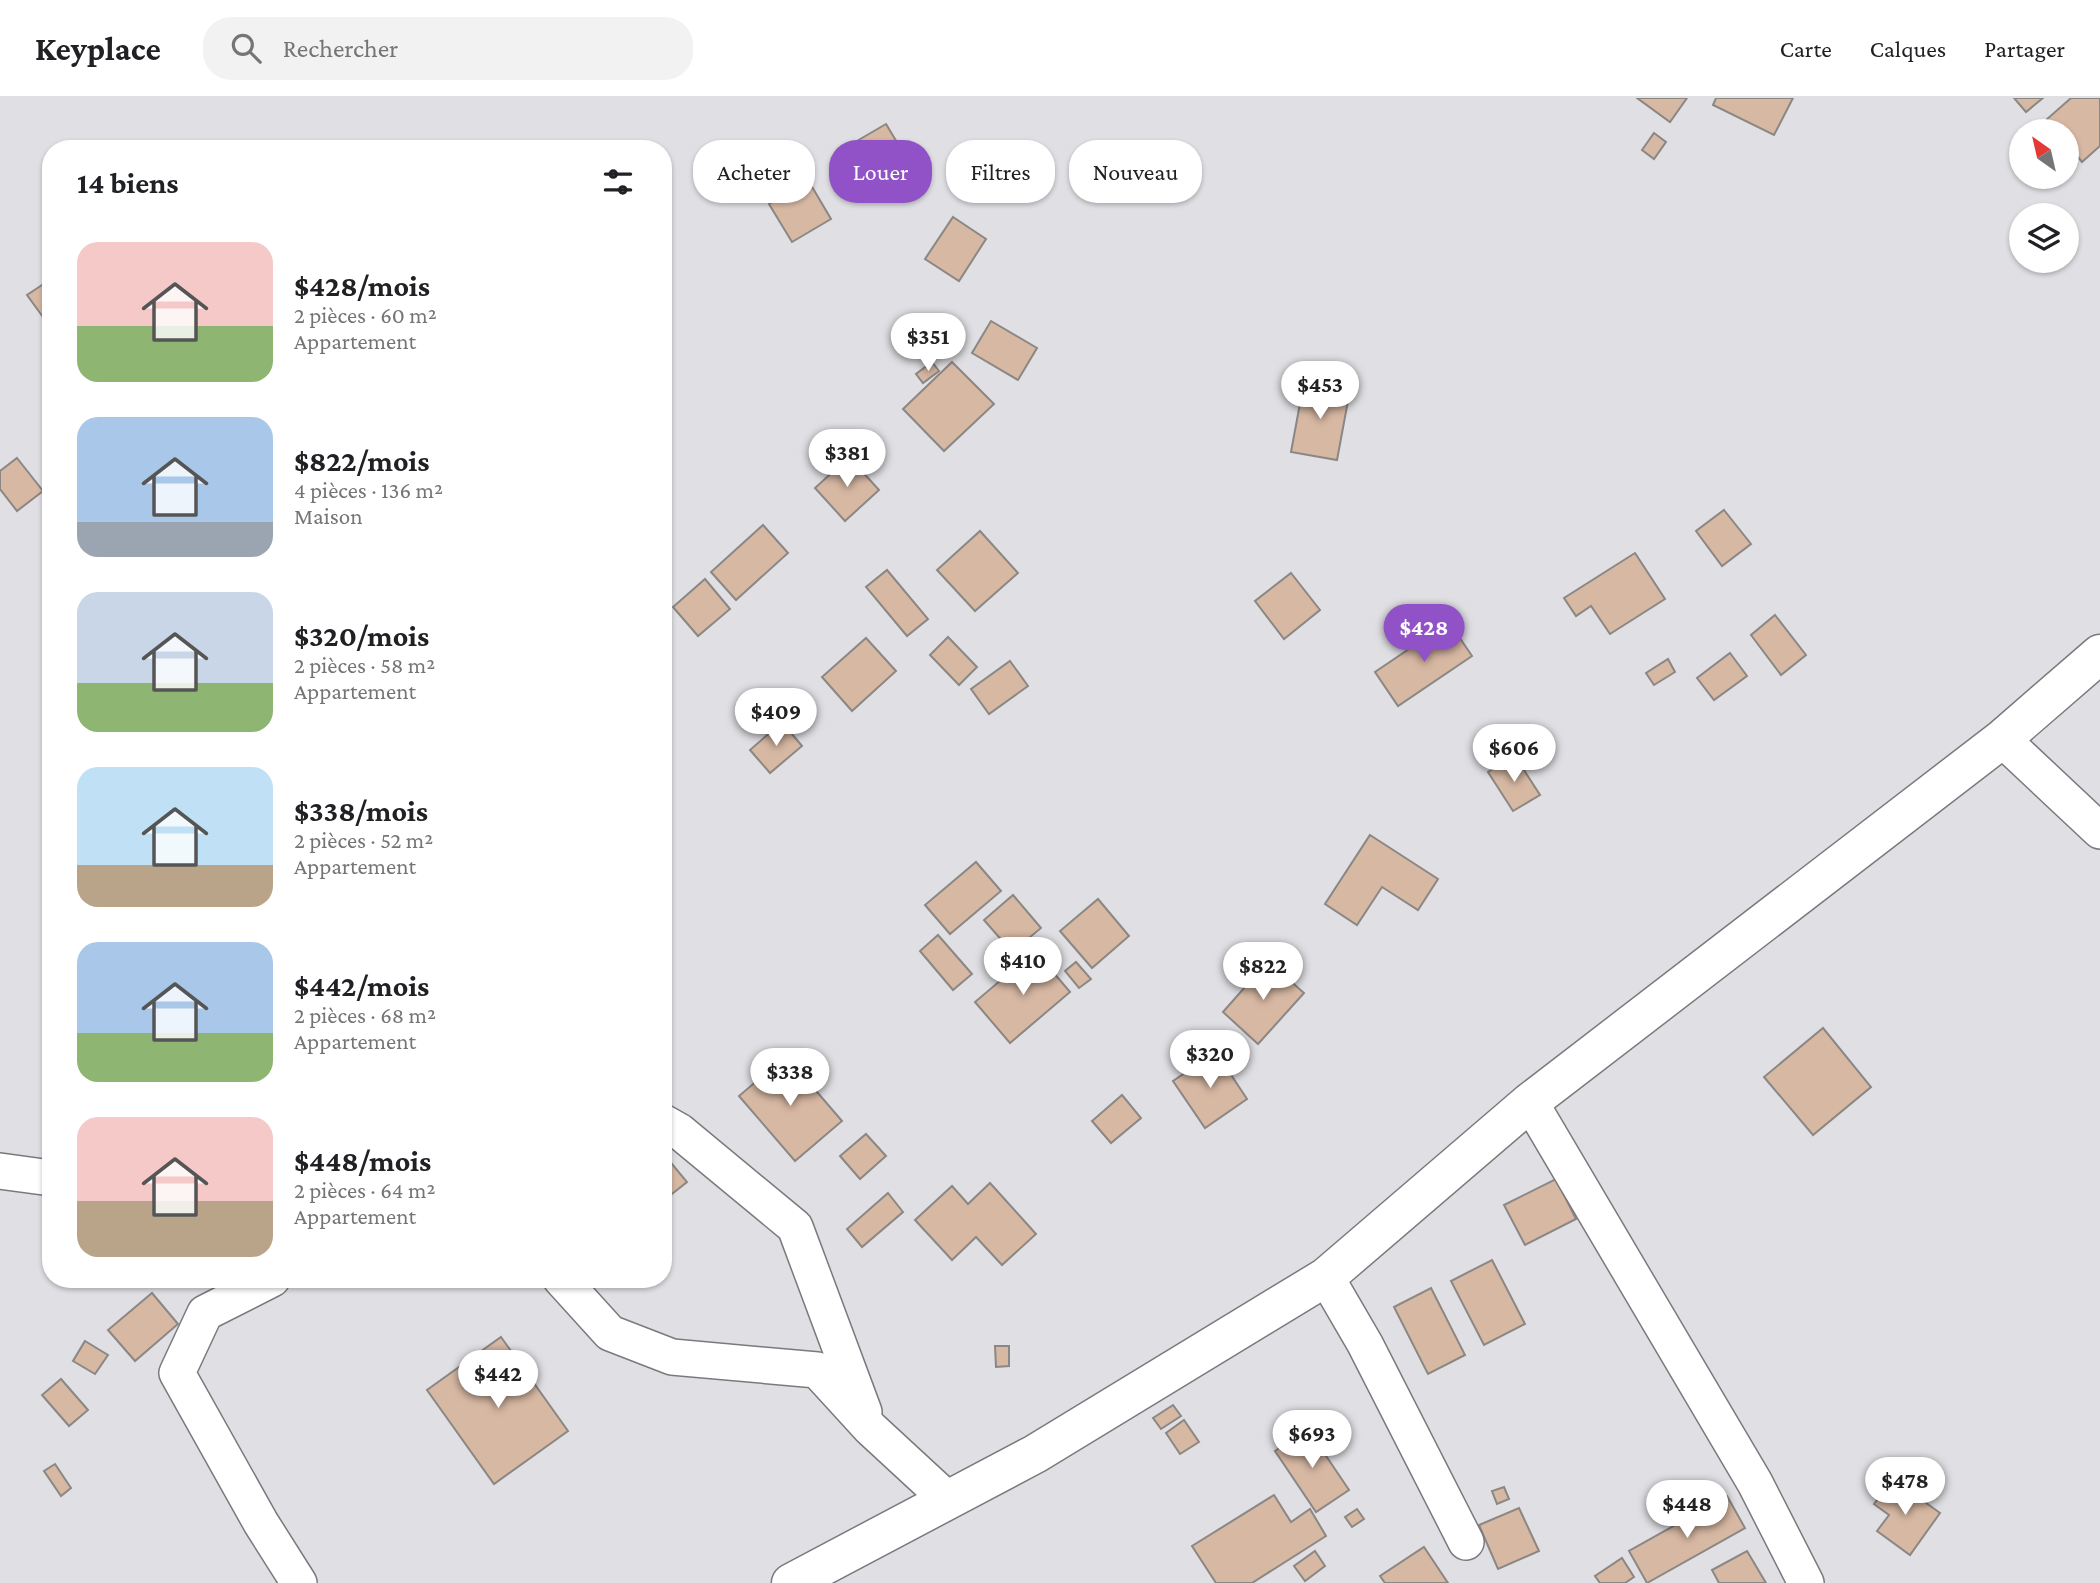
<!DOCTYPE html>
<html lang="fr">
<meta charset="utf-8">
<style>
body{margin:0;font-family:"Crimson Pro",serif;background:#f2f2f2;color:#202124;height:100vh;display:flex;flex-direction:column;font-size:26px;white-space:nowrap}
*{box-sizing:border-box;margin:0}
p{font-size:23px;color:#757577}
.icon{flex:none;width:38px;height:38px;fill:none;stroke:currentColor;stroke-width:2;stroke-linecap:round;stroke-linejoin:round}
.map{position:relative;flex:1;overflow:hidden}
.details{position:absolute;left:42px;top:42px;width:630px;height:1148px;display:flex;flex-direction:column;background:#fff;border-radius:28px;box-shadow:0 2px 5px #0004}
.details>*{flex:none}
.guide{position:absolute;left:693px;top:42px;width:665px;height:63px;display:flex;gap:14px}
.needle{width:46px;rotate:326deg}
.controls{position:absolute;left:2009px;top:21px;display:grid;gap:14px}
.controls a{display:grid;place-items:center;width:70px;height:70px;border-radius:50%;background:#fff;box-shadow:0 2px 5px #0004;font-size:35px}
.price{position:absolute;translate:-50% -60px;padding:0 16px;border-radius:24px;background:#fff;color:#222;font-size:23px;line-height:46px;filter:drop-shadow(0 2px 4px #0008)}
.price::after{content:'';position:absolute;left:50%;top:42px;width:21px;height:16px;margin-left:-10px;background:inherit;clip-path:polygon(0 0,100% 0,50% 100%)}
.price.selected{background:#9151c7;color:#fff}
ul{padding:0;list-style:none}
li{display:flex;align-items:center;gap:21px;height:175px;padding:0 35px}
li span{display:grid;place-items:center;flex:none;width:196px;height:140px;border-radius:21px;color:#555}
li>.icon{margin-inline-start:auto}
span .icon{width:84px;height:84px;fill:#fffc;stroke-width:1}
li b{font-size:30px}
h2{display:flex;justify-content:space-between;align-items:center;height:84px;padding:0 35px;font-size:30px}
.chip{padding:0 24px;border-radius:28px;background:#fff;box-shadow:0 2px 5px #0004;font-size:24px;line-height:63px}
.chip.selected{background:#9151c7;color:#fff}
header{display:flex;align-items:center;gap:42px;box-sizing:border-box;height:98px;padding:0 35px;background:#fff;border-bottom:2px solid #e0e0e0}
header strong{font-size:33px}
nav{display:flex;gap:38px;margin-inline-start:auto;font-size:24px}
.search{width:490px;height:63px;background:#f2f2f2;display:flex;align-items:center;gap:18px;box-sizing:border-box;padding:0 24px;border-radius:28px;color:#757577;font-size:26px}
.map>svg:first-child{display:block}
.building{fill:#d7b8a3;stroke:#8b8784;stroke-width:2}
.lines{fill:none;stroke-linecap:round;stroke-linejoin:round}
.street-casing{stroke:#7b797d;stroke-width:38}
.secondary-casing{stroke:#7b797d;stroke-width:41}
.street{stroke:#fff;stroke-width:35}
.secondary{stroke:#fff;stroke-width:38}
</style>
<header>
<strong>Keyplace</strong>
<div class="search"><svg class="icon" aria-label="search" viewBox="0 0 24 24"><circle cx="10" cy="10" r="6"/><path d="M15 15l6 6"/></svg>Rechercher</div>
<nav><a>Carte</a><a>Calques</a><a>Partager</a></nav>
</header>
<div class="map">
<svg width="2100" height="1485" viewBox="0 0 2100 1485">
<rect width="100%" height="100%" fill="#e0dfe3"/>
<g class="building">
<polygon points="1637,0 1687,0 1670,24"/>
<polygon points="1716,0 1793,0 1774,37 1713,7"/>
<polygon points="2014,0 2043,0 2026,14"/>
<polygon points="2071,0 2100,0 2100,48 2082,64 2067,46 2067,33 2056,33 2046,22"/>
<polygon points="886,26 907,61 872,82 850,47"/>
<polygon points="1654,35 1666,44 1654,61 1642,52"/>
<polygon points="808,82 831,121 792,144 769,106"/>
<polygon points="953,119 986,141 959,183 925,161"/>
<polygon points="51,181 51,230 27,197"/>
<polygon points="991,223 1037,250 1018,282 972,255"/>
<polygon points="932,264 939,273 923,285 916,276"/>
<polygon points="952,264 994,306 944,353 903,311"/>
<polygon points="1304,284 1350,292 1337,362 1291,354"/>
<polygon points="849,359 879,392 845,423 815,390"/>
<polygon points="17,360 43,393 17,413 0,391 0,373"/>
<polygon points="1724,412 1751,446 1722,468 1696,433"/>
<polygon points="763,427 788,455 736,502 711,474"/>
<polygon points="980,433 1018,475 975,513 937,472"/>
<polygon points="1635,455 1665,501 1610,536 1591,508 1576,518 1564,500"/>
<polygon points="887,472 928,521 907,538 866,489"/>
<polygon points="1291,475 1320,512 1284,541 1255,503"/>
<polygon points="705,481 730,511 698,538 673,509"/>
<polygon points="1775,517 1806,557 1781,577 1751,537"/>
<polygon points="1449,524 1472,558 1398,608 1375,574"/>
<polygon points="948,539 977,569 959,587 930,557"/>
<polygon points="866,540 896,573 852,613 822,579"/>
<polygon points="1730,555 1747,578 1714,602 1697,580"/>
<polygon points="1668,561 1675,574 1654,587 1646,575"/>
<polygon points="1010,563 1028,588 989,616 971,591"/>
<polygon points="782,624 802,648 770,675 750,652"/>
<polygon points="1515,658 1540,697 1513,713 1488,674"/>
<polygon points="1370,737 1438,781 1418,812 1382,789 1357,827 1325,806"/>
<polygon points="976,764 1001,793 950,836 925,807"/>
<polygon points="1013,797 1041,830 1012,854 984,822"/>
<polygon points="1098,801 1129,838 1092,870 1060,833"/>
<polygon points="938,837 972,876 953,892 920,853"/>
<polygon points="1035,853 1070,894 1010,945 975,904"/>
<polygon points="1268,863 1304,895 1258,946 1223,914"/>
<polygon points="1076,864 1091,881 1079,890 1065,873"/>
<polygon points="1823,930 1871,989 1813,1037 1764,979"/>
<polygon points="1216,954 1247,1001 1205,1030 1173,983"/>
<polygon points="786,958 842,1023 795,1063 739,998"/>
<polygon points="1122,997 1141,1020 1111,1045 1092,1023"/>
<polygon points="866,1036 886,1058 860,1081 840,1058"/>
<polygon points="667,1060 687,1084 663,1103 663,1063"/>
<polygon points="1556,1081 1576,1121 1525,1147 1504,1107"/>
<polygon points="990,1085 1036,1136 1002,1167 976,1139 952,1162 915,1122 952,1088 968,1106"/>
<polygon points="888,1095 903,1114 862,1149 847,1131"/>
<polygon points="1492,1162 1525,1226 1484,1247 1451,1183"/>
<polygon points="1431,1190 1465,1257 1428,1276 1394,1209"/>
<polygon points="152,1195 178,1226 135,1263 108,1232"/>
<polygon points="501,1239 568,1333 494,1386 427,1292"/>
<polygon points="85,1243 108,1257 95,1276 73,1263"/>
<polygon points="995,1248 1009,1248 1009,1268 996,1269"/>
<polygon points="61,1281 88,1312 69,1328 42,1297"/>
<polygon points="1173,1307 1181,1318 1161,1331 1153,1320"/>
<polygon points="1184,1322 1199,1344 1180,1356 1166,1335"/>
<polygon points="1308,1331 1349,1392 1316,1414 1275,1353"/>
<polygon points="55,1366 71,1390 61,1398 44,1373"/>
<polygon points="1893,1381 1940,1415 1910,1457 1877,1433 1889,1417 1874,1406"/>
<polygon points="1504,1389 1509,1401 1497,1406 1492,1393"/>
<polygon points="1274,1397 1291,1424 1310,1411 1326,1438 1252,1485 1216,1485 1192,1448"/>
<polygon points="1727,1398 1745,1430 1647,1485 1629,1453"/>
<polygon points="1519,1410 1539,1453 1498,1471 1479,1427"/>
<polygon points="1357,1411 1364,1421 1352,1429 1345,1419"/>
<polygon points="1424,1449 1448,1485 1385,1485 1380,1478"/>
<polygon points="1315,1453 1325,1468 1305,1483 1294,1468"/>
<polygon points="1747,1453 1766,1485 1719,1485 1712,1472"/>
<polygon points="1622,1460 1634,1479 1625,1485 1600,1485 1595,1478"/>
</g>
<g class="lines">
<defs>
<g id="street">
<polyline points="2002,641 2100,733"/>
<polyline points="1530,1004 1755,1385 1806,1485"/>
<polyline points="663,1024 679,1033 795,1129 864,1314"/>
<polyline points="0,1073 51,1080"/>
<polyline points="1326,1179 1365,1246 1466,1444"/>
<polyline points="272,1181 205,1215 177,1275 261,1425 299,1485"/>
<polyline points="561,1181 610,1235 672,1259 817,1272 870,1330 948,1402"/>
</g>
<polyline id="secondary" points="791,1485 1035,1356 1326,1179 1530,1004 2002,641 2100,556"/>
</defs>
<use href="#street" class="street-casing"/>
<use href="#secondary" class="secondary-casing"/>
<use href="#street" class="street"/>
<use href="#secondary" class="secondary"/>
</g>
</svg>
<div class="controls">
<a><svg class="needle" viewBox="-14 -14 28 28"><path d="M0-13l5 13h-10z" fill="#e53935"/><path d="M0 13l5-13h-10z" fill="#757577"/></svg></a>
<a><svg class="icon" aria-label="layers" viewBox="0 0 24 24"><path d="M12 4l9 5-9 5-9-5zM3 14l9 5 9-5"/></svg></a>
</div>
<b class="price" style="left:928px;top:275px">$351</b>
<b class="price" style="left:1320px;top:323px">$453</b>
<b class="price" style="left:847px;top:391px">$381</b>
<b class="price selected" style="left:1424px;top:566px">$428</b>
<b class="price" style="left:776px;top:650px">$409</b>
<b class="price" style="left:1514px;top:686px">$606</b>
<b class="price" style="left:1023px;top:899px">$410</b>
<b class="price" style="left:1263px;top:904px">$822</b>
<b class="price" style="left:1210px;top:992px">$320</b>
<b class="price" style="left:790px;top:1010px">$338</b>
<b class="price" style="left:498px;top:1312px">$442</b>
<b class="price" style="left:1312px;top:1372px">$693</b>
<b class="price" style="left:1905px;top:1419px">$478</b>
<b class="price" style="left:1687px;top:1442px">$448</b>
<div class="guide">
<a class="chip">Acheter</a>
<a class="chip selected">Louer</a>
<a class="chip">Filtres</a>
<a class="chip">Nouveau</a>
</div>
<section class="details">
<h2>14 biens<svg class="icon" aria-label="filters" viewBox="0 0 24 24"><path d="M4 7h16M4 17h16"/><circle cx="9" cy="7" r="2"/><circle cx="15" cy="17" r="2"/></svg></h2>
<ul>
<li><span style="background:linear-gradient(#f6c9c9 60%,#8fb573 0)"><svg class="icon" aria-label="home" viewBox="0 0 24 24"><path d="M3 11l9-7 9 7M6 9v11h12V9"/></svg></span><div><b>$428/mois</b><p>2 pièces · 60 m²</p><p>Appartement</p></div></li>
<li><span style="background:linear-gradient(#a9c7e8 75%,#9aa5b1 0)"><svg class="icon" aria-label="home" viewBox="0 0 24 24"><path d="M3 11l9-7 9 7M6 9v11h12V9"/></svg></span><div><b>$822/mois</b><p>4 pièces · 136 m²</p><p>Maison</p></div></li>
<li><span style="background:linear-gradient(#c9d6e8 65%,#8fb573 0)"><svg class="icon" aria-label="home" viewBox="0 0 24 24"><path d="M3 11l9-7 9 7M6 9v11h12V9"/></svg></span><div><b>$320/mois</b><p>2 pièces · 58 m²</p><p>Appartement</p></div></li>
<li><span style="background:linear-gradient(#bfe0f5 70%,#b9a48a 0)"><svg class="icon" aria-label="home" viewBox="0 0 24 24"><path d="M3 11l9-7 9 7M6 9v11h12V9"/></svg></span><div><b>$338/mois</b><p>2 pièces · 52 m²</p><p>Appartement</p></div></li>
<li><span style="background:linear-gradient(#a9c7e8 65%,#8fb573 0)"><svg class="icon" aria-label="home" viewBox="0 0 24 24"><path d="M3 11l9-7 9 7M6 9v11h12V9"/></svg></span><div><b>$442/mois</b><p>2 pièces · 68 m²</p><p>Appartement</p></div></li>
<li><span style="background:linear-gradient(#f6c9c9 60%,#b9a48a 0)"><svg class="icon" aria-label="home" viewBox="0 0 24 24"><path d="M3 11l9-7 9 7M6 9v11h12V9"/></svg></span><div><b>$448/mois</b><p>2 pièces · 64 m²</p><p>Appartement</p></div></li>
</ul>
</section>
</div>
